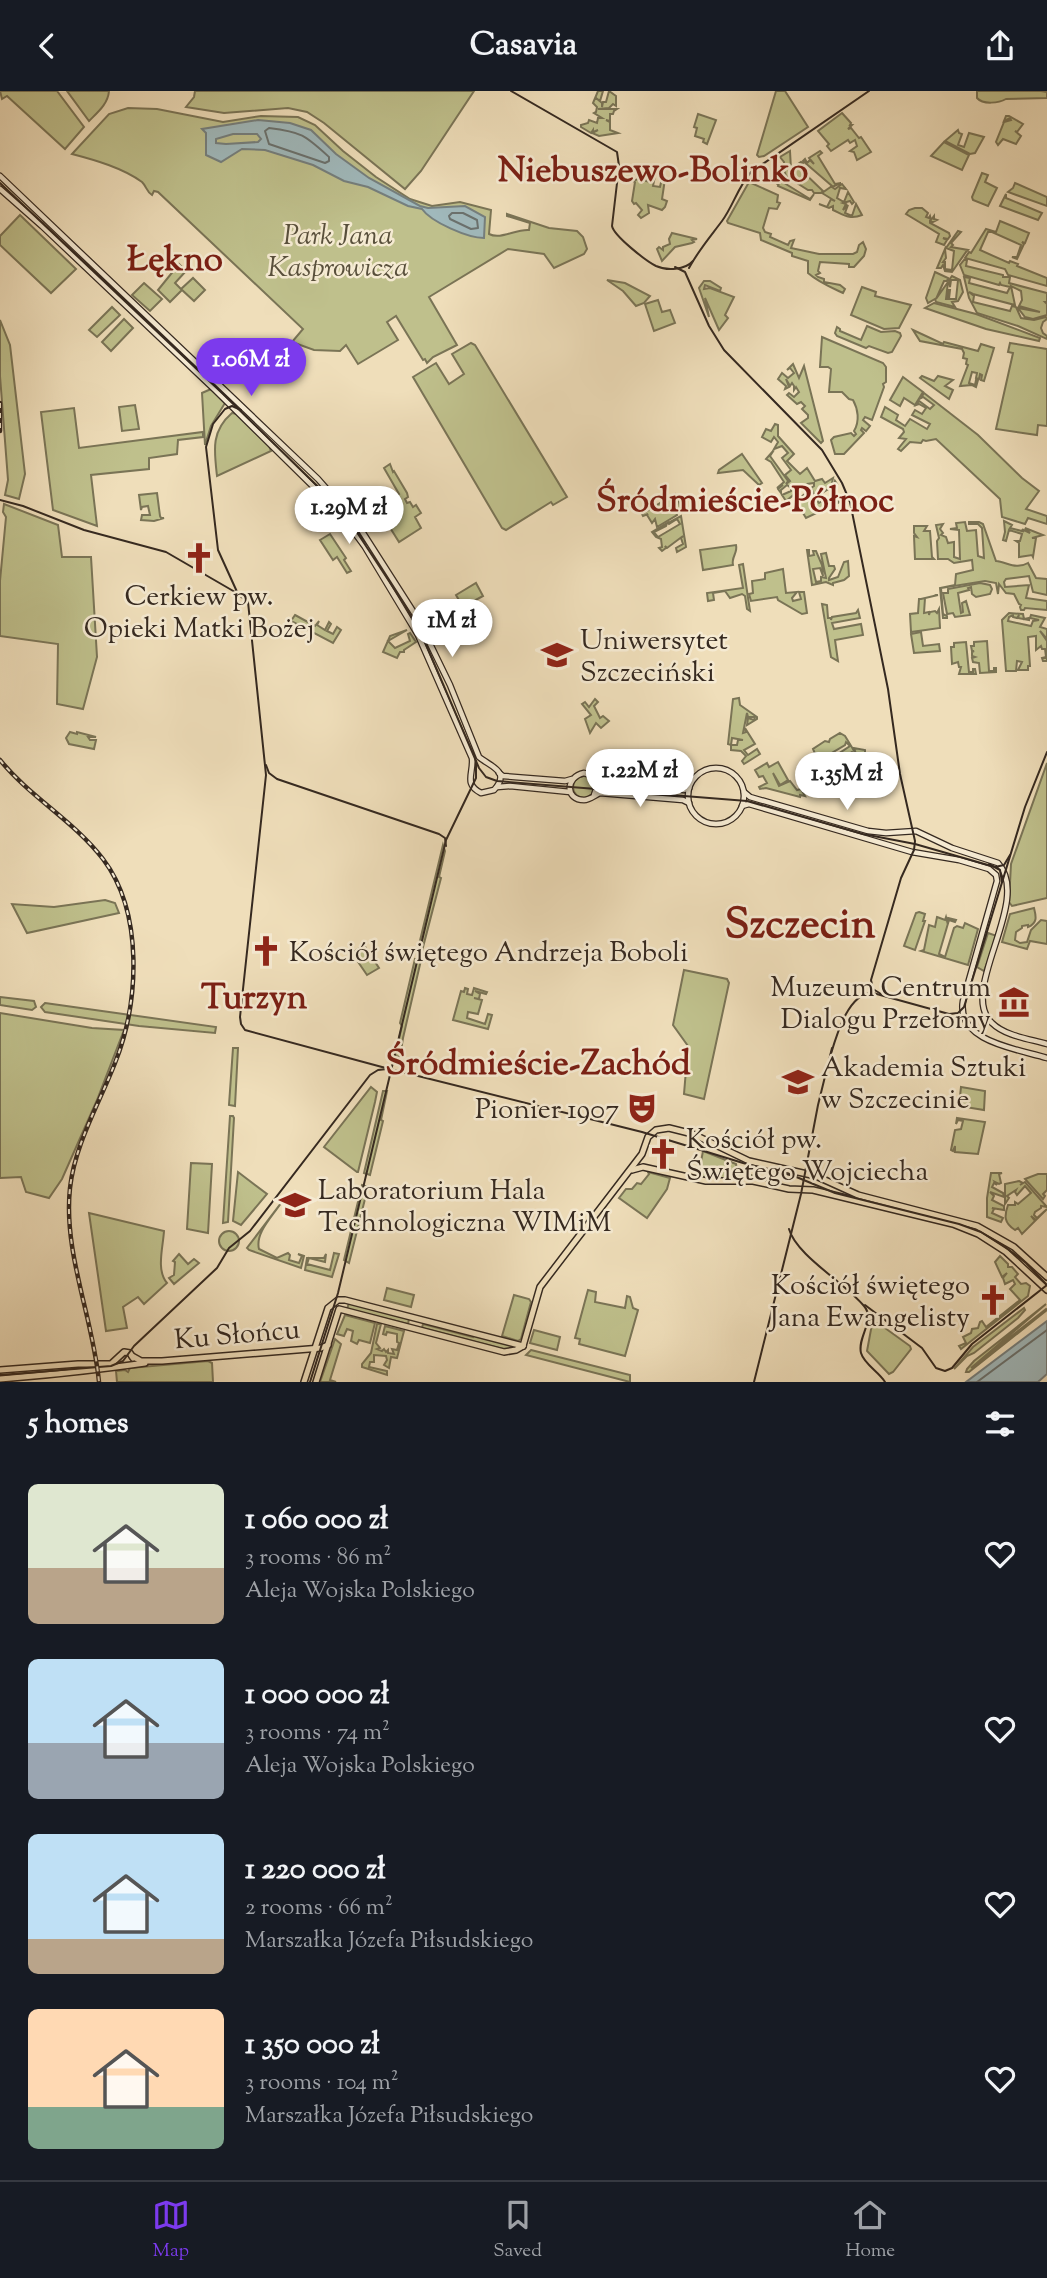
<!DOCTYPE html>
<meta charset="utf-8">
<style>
body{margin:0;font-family:"Sorts Mill Goudy",serif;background:#242831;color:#f1f3f6;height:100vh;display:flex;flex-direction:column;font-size:26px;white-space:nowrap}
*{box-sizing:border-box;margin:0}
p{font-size:23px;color:#9ea1a6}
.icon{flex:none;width:38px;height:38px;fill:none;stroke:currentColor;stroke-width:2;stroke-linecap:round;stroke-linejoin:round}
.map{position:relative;height:1291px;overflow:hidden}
.details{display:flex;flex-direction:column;background:#171b24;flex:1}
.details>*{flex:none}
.price{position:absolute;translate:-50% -60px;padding:0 16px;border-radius:24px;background:#fff;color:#222;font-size:23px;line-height:46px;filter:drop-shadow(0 2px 4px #0008)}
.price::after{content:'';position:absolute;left:50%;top:42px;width:21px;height:16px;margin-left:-10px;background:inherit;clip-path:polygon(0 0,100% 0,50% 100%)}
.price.current{background:#7c3aed;color:#fff}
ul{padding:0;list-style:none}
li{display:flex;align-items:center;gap:21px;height:175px;padding:0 28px}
li span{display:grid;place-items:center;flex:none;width:196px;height:140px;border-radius:10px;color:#555}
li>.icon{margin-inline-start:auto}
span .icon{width:84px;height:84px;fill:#fffc;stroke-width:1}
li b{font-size:30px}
h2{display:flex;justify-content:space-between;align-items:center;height:84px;padding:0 28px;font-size:30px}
header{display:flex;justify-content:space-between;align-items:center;height:91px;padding:0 28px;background:#171b24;font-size:32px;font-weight:800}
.tabs{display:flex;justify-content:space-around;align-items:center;height:98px;border-top:2px solid #363941;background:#171b24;font-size:19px;color:#9ea1a6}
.tabs a{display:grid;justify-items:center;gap:4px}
.tabs .current{color:#7c3aed}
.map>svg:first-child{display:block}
.green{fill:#bfc08c;stroke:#7a7456;stroke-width:2}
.water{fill:#a0b9bc;stroke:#757f7e;stroke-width:2;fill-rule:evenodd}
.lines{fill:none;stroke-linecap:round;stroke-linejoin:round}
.shore{stroke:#6a716e;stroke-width:2}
.secondary-casing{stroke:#352920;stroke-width:7}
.primary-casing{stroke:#352920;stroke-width:8}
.secondary{stroke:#f5ead2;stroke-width:4.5}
.primary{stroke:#efdeba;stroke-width:5}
.tram{stroke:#352920;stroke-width:2}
.rail-casing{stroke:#352920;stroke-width:4.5}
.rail{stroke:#f5ead2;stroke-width:2;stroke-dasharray:5;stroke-linecap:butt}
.labels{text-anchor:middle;stroke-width:5;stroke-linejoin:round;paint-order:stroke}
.park-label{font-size:28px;font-style:italic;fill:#584f3b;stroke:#f5ead2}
.poi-label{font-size:28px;fill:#352920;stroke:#f5ead2;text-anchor:start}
.street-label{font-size:28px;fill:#352920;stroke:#f5ead2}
.district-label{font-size:35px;font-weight:bold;fill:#7a1f14;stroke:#f5ead2}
.town-label{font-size:42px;font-weight:bold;fill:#7a1f14;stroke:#f5ead2}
</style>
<header><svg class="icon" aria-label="back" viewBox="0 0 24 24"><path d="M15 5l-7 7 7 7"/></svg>Casavia<svg class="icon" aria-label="share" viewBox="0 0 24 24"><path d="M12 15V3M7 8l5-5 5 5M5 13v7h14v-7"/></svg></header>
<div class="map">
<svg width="1047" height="1291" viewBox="0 0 1047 1291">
<rect width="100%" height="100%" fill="#efdeba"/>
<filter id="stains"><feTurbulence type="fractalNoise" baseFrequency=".00286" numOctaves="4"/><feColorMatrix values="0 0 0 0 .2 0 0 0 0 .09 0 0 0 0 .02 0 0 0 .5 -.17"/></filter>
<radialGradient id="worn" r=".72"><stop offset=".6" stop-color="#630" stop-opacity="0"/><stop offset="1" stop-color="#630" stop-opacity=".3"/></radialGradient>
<g class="green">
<polygon points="0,0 57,0 84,36 65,58 7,5 2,8"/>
<path d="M67 0H109C108 13 98 21 89 30Z"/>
<polygon points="195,0 474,0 421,80 405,98 324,32 307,21 288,17 224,22 186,16 194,6"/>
<polygon points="598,0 603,0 600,10 596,7 602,12 602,16 603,11 606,11 609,0 616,5 616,15 613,13 609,17 598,18 617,18 614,20 613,23 610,23 610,30 606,29 610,31 610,39 618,42 599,45 592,42 598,39 593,41 593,39 591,42 581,36 581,34 588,32 589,29 597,32 598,27 602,27 594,22 596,21 597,16 593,12"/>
<polygon points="776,0 785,0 808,36 764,65 759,66 757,64"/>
<path d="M977 0H1041L1047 1V7L1006 8C999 12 983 14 977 7Z"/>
<path d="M128 17 157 18 223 31 261 25 298 26 315 34 343 60 376 86 410 108 432 115 460 111 491 119 489 143C501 149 515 138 529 139L530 132 507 125V123L549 137 577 140 583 146 587 158 584 163 554 177 544 163 508 158 429 206 457 254 433 266 427 272 425 268 423 269 396 225 387 231 398 249 358 273 346 254 340 260 314 259 292 251 303 238 158 101 154 100 152 104C146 100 147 96 142 91 123 77 95 69 72 63L109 23Z"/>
<polygon points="842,22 851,32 850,34 852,34 848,38 851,37 859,47 861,46 871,61 857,69 854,61 850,60 857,55 855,49 850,52 848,49 831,60 827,55 829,53 818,40"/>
<polygon points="698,23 716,29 707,53 703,51 704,48 695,45 697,37 694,36"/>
<polygon points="1006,25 1009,25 1023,33 1017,41 1015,40 1021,45 1016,53 1003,48 998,54 996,51 1004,31 1011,29 1010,27 1004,30"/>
<polygon points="958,39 959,42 962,43 958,54 964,56 969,42 984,46 975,62 970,63 945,50"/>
<polygon points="944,51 969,64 962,79 931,65"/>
<polygon points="790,60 791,78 801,71 803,72 799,77 823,100 821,102 814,102 812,99 808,99 786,85 785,82 781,90 810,108 814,103 810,109 778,95 779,92 777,94 781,88 774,85 773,81 783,80 784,71 780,66"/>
<path d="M820 60 822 62 818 65 835 93 841 92 832 96 835 98 842 93 846 98 840 97 837 107 844 111 848 101 854 111 852 113 850 110 843 112 846 113 843 119 848 114 845 122 852 125 856 113 862 124C850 129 844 124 833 119V115L829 117 819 113 827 116 831 108 835 110 822 102 832 95 803 70 805 68 807 72 810 69 814 73 809 67Z"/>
<polygon points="640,82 649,82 649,85 645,84 646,90 650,91 652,85 655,85 653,95 660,96 662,87 665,88 662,108 667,110 665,116 662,119 648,114 649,122 641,127 638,124 642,119 636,112 634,113 632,110 635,91 633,90 638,88"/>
<polygon points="982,82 988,84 985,91 997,97 988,115 973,109 972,106"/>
<path d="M749 91 778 104 777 111 780 112 777 118 769 117 763 137 765 141 771 143 770 146 788 154 790 150 794 149 791 157 819 163H853L857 161 859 154 863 151 866 158 864 165 854 176H849V173L820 171 818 180 820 182 816 184 818 186 824 188V191L840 194 845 198 843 202C830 196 818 191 808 182V170L792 165V162L761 149 760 142 728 132 727 130Z"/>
<polygon points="1015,92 1047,106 1047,115 1008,101 1013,97"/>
<polygon points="1006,103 1006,107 1042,122 1038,129 1000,115"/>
<polygon points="915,117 922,117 928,122 926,126 929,127 930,125 931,129 934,125 934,128 937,129 933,131 930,130 930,132 949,142 950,145 948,148 943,147 947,149 944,154 936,151 939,143 906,123 909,119"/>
<polygon points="20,124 76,178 51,202 0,154 0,145"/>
<polygon points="1000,130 1029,142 1025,152 1022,151 1024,153 1017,168 1012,166 1017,166 1021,154 992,141 988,141 980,159 1009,172 1010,170 1018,173 1017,175 1047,187 1047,195 1008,184 1005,178 965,167 969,161 971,162 986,138 996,141"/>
<polygon points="958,140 961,141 951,152 953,154 951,156 968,159 966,161 952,181 945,180 943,174 941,177 937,177 945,158 946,167 943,171 945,171 945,178 952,179 954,160 946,157"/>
<polygon points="672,142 697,148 692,149 694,151 692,152 675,156 662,170 657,158 659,156 663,159 663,156 670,153 669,148"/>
<polygon points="964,169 967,169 966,175 1003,184 1003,186 1010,186 1009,192 1047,202 1047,211 1045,211 1047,213 1047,224 1033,228 1025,226 1018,217 1040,221 1019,215 1022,209 1021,200 1011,195 1015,214 973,203 969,201 974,205 973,211 1010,220 1012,215 1016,216 1021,227 1034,229 1046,226 1047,228 1043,231 1041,237 1043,242 1047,245 1047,248 1018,235 977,222 969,207 964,186 970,187 969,192 1007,202 1010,196 1001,194 1000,192 999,194 964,184 960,174"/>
<polygon points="179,173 186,180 175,192 181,198 193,187 205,199 194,210 182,199 170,211 158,199"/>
<polygon points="935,181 948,187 947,190 944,190 936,208 948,191 946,208 948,208 948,199 950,199 949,208 956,208 958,189 951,189 950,196 949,189 952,185 960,189 963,201 958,210 952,211 955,216 936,211 935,208 928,212 926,207"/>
<polygon points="607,189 625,192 650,205 644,212 636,215 623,200"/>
<polygon points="704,190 710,190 721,197 720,200 705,194 704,198 710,197 734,206 725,224 728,227 719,239 705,207 709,226 699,197"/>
<polygon points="144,192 162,208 150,220 132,204"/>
<polygon points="862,196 876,201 875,205 911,214 899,237 884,238 851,224"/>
<polygon points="658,209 662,221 670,219 675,232 654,240 645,213"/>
<polygon points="934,212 976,223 1040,247 1039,250 986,238 925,217"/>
<polygon points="112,216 120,224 97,246 89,239"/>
<polygon points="124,228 133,237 111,260 102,251"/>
<polygon points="0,229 10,254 25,383 19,408 5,404 8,389 0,285"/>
<polygon points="867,235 881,241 895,240 900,242 901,245 892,261 888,262 869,255 866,257 837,245 835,242 837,236 840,238 840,240 861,249"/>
<polygon points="913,239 943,253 944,251 978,260 981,253 994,257 984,290 981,289 982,284 980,283 979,288 976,287 977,282 972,281 969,292 975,294 976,289 978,289 976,296 972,294 960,295 968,274 966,273 967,268 963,267 964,262 962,258 920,250"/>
<path d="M822 246 883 272 886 276V291L883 293 884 296 872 329 865 326 863 329 870 335 866 340 862 337 861 339 864 342 844 363H835L831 349 834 346 851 342 854 345 856 343 854 340C860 330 858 318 853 309L849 308 842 301H829L831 278 828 276H820Z"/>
<polygon points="471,252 475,254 567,406 553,414 551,411 506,439 502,437 413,286 436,272 449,293 464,283 452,263"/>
<polygon points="1010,252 1047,258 1047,335 1038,334 1037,344 996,338 1013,262 1008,261"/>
<polygon points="793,273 799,287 804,275 823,350 821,352 801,332 808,327 808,324 802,318 805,315 801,311 797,313 787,304 789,302 794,306 799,301 796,296 794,299 794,295 792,292 790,295 786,288 789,296 785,298 786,295 778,288 782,282 788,287 794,282 790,277 787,279"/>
<polygon points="922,285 934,290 938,285 953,289 945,295 953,299 949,308 920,287"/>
<polygon points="903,286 923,301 915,314 904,307 900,315 890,309"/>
<polygon points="211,298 225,312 211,335 205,354 202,302"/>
<polygon points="924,302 978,344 1022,387 1039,400 1026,418 1047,425 1047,433 1028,427 1025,433 1002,426 1000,408 936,348 926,350 923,349 921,352 910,351 901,360 898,358 906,348 899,347 904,341 903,338 881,326 885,316 898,324 896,329 905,335 910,328 927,338 930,333 912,324 915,319 922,323 926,317 919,313 916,314 919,310 930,318 934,314 923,306 921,307"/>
<polygon points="135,314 139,338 122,340 119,316"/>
<polygon points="74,317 79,357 203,341 203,346 178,349 177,363 149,367 149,378 91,384 97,435 53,419 41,321"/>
<path d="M232 322 237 323 269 355 271 360 217 385C214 359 211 340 232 322Z"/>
<polygon points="775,333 778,334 778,345 794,363 787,370 800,383 807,377 815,390 822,388 825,392 833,387 832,392 834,394 835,390 837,393 815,406 811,397 814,395 814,392 807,393 786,410 782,404 791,400 791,397 787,394 781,399 781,402 778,398 783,394 777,397 784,391 771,371 766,368 774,359 770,365 788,390 786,393 790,390 785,384 791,379 782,367 788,362 782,355 774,358 778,351 774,346 771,351 762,346 766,338 771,340"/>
<polygon points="742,363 762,392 759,394 743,379 718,382 719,379"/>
<polygon points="390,373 393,381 394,380 407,402 408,406 405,408 407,412 410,411 413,416 416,414 421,422 415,426 421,437 399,451 389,435 385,437 374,419 399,403 384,377"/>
<polygon points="157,402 160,425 161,427 164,427 154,430 141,429 142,424 150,424 148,415 142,416 141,419 139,404"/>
<polygon points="675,403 678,406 681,421 676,421 677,424 657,436 655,428 652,432 647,424 648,423 643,425 642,423"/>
<polygon points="805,403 809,409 811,407 813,410 816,408 819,412 822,410 824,415 840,409 841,405 842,410 806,427 794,407 796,406 798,408"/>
<polygon points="4,413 58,434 62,466 91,466 97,566 83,618 57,613 58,553 0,545 0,490 6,426 3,421"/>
<polygon points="681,425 686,456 677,461 676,457 683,453 681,447 683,445 667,457 665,455 666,457 662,460 659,457 662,456 661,448 656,446 652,441 667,432 666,435 654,441 658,446 680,433 677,428 669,433 668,432"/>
<polygon points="1004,430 1012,434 1010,437 1022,440 1023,438 1023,441 1024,439 1030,442 1025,437 1043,444 1032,447 1036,447 1033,466 1032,464 1019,466 1019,452 1016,450 1020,450 1022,443 1009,439 1006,450 1003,449 1005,441"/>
<path d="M965 431 967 440 976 439 978 465 984 467 982 437 978 433H969V431H979L983 433 996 470C1007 471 1016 479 1028 472L1036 487 1047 488V504L1033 501 1029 485 1006 488 1004 491 1005 496 1029 494 1026 507 1047 510V519L1025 517 1024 519H1021L1020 516 1021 514 1019 513 1014 503 1006 502 999 493 998 503 996 492 985 490 941 497 943 523 947 525V527H943L940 497 955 494 956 483 973 479 972 469 954 472 948 468H938L937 450 939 447 936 434 943 433 940 438 943 442 941 444 946 446 948 452 954 451V466L960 468 959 439 950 438 957 437 956 432Z"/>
<polygon points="914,435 927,435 924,440 930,440 932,466 934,468 915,468 914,445 917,446 914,442"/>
<polygon points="330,443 346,467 344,469 351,480 347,482 337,466 333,469 320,449"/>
<path d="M736 454C738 462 731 466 733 474L703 479 700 459Z"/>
<polygon points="807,459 809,459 809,465 814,464 813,460 816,460 822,474 823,485 820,477 813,478 816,491 821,490 821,486 826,487 821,463 826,462 829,475 834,475 835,478 829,487 829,489 838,486 844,471 848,470 849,485 844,489 833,492 833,494 826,491 812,494"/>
<polygon points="743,473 750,520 747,518 745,505 742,503 730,507 725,500 713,502 714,509 708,510 707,502 743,497 739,474"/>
<polygon points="783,478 786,502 797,501 792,507 793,510 801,508 799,501 804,501 807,522 802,523 778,509 777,506 751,510 749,503 753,502 752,490 765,488 765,482"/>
<polygon points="476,492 483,505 463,516 456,504"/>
<polygon points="980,492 990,494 992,498 990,503 976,506 972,503 971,496 968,497 969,499 958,502 961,522 963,521 962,512 966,510 970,524 955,526 953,522 947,523 943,502 948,502 948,498"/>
<polygon points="938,504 925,507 924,522 929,521 929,524 930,521 935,520 937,522 939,518 940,537 911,541 910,523 918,522 919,508 921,508"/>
<polygon points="822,513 827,514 828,527 831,527 831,529 832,526 856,522 858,519 860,527 832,532 834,538 861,533 863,544 835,549 838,570 831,566"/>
<polygon points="1009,522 1023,523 1024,528 1029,527 1029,529 1018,527 1019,524 1017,527 1013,526 1013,524 1009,526 1008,530 1031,535 1033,530 1039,529 1030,527 1031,524 1045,527 1040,536 1047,538 1047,548 1040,540 1047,550 1047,570 1043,570 1042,567 1046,566 1045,558 1042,558 1041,555 1036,559 1036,545 1028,546 1030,575 1028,575 1028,579 1018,579 1022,571 1017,570 1016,580 1006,580 1002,529"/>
<polygon points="295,524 315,535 319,530 317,534 325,539 329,531 331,533 327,540 333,543 337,536 341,539 333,552 291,530"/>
<polygon points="407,539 388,550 395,557 410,550 408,543 410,542 416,551 404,559 404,561 400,561 397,567 383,561 390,545"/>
<polygon points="921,541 923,555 939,553 940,560 914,562 911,543"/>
<polygon points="987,550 989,580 994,580 994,577 996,577 996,581 980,582 979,572 973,571 972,567 975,566 972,565 972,561 974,560 972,560 971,555 974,555 974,551"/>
<polygon points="966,551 969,581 973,581 973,578 975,578 976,583 959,583 961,576 959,576 958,571 952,573 951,556 954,556 954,552"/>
<polygon points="739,607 740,614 757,626 757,628 747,634 748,627 754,629 755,626 748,626 747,622 743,642 746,641 745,637 755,653 744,659 748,664 757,658 760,663 744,673 742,670 746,665 741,660 731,659 731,654 737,654 738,649 743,649 732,647 731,654 728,653 733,608"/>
<polygon points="595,608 598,611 594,615 600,627 603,625 609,630 601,637 596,632 590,642 585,628 591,624 582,613 585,611 589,616"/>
<polygon points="70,641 77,643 77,641 96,646 88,646 90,649 96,649 94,658 69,653 66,647"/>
<polygon points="840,642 845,645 856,663 854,657 865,659 865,670 869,672 870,676 861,680 856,670 858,668 852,661 823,678 821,674 850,655 846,651 845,654 818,670 813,658 825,650 829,651 830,648"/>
<polygon points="778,671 788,689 780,694 773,682 779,695 790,690 797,699 801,698 805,705 800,704 800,706 766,697 760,698 759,696 767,692 763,685 759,686 755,679 767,672 769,676"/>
<polygon points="1047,672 1047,807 1012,815 1009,811 1011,773"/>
<circle cx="584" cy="696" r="11"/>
<polygon points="443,754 445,760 439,786 441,787 422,860 418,858"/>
<polygon points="105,809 115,812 119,822 27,842 12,813 54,816"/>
<path d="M1034 817C1036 825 1038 832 1028 836V834L1022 835V837L1016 841 1015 849 1020 852 1027 851 1031 839 1041 829 1047 830V853L1030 850 1027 858 1002 851 1010 823Z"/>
<polygon points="919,821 925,823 923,830 925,830 915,859 904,855 916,822"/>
<polygon points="937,826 945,829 946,826 947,830 948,827 956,829 955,831 949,829 939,863 945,866 954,837 957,835 963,837 965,832 978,838 968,874 921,860 924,859 929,834 935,836"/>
<polygon points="988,842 997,845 984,880 977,876"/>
<polygon points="364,854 379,877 367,884 352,862"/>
<polygon points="415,868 421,869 403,947 400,966 395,965 402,935 400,932"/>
<polygon points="684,879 727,888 729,892 704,1008 684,1003 688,955 673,934"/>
<polygon points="465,897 468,898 467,903 472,904 474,897 487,901 486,903 475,900 480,903 479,908 474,907 482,909 478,923 468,921 467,927 485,933 488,923 492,924 488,938 453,929 461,900 464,901"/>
<polygon points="0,906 34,910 36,916 32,919 0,914"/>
<polygon points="45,912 216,936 215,942 139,935 45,921 41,916"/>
<polygon points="0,922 92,937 124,939 97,1009 62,1088 49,1107 26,1101 21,1086 0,1087"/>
<polygon points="233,957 238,957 235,1015 229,1014"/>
<polygon points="371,996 377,1001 375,1011 358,1081 357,1081 324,1056"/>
<polygon points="961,996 985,1000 984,1019 959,1015"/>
<polygon points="383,1000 387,1000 381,1029 383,1030 370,1084 364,1082"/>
<polygon points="230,1025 233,1025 234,1027 228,1131 223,1132"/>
<polygon points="957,1027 985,1031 978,1063 955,1061 955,1055 953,1060 951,1059 955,1039 961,1038 963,1030 958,1029 956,1033"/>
<polygon points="703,1060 736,1073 738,1083 746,1082 766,1090 698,1086"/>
<polygon points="191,1072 212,1073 208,1142 187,1138"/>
<polygon points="238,1081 267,1103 241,1134 233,1130"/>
<polygon points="648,1081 670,1087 667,1098 647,1127 619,1107 626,1098 632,1098 637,1092 641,1093 649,1083"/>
<polygon points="991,1082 1002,1082 999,1083 1001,1092 999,1093 995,1091 997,1094 994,1092 992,1096 1003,1102 1004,1106 990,1101 994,1105 992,1109 1004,1115 1004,1119 992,1117 994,1118 992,1122 1003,1127 1001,1131 987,1126 987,1107"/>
<polygon points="1038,1083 1047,1083 1047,1099 1043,1103 1045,1105 1043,1108 1025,1088"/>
<path d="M1019 1090 1023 1092 1020 1094 1025 1091 1047 1116 1041 1115V1117L1035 1121 1034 1124 1037 1127 1047 1118 1036 1129 1031 1125 1035 1130 1022 1143 1018 1137 1015 1139C1004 1132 1004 1125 1008 1114H1015V1111L1018 1113 1031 1102 1025 1095 1017 1104 1015 1101 1016 1099 1007 1105 1009 1107 1005 1113V1093Z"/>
<polygon points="362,1094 368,1096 349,1172 344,1169"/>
<path d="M281 1112C272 1126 255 1142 259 1158L277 1167 288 1162 290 1164 289 1169 299 1172 302 1165 298 1163 304 1165 301 1177 249 1159 247 1157Z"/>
<path d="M89 1122 164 1140C163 1157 156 1179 167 1192L144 1213 138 1206 123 1216 127 1237 106 1240Z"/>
<circle cx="229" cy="1150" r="10"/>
<polygon points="334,1162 339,1163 332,1186 305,1179 307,1167 324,1167 326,1163 325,1171 309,1167 307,1173 330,1179"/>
<polygon points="179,1163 188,1173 194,1168 199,1172 174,1193 169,1187 174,1184 175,1171 173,1170"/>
<polygon points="1000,1165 1008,1173 1008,1176 1012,1176 1018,1183 1015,1186 1021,1193 1026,1192 1030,1195 1028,1205 961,1258 959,1255 966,1252 963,1246 971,1242 972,1238 978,1237 980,1231 982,1230 986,1236 1020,1209 1010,1198 1015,1193 1013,1189 1005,1193 1003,1187 1007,1182 1002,1186 995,1171"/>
<polygon points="387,1197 414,1204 411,1216 384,1209"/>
<polygon points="588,1199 596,1201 595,1211 625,1217 627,1205 630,1206 633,1217 638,1219 625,1265 579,1253 580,1248 575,1247"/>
<polygon points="514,1204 529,1208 531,1211 521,1248 518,1250 502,1245"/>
<polygon points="349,1212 409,1228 408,1233 347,1218"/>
<polygon points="1046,1213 971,1277 1046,1218 1047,1219 969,1281 966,1281 967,1278 974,1270"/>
<polygon points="1024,1217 1025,1219 1018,1227 974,1262 967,1265 954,1278 973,1256"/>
<polygon points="345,1224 375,1232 370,1252 359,1249 357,1253 351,1250 353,1240 347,1238 344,1245 337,1243"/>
<polygon points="878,1232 910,1255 911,1258 893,1281 889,1283 867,1260 872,1233"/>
<polygon points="377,1233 381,1233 376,1252 380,1257 377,1258 382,1260 384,1258 386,1261 388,1259 388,1262 394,1263 392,1258 397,1259 399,1252 397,1251 397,1243 387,1241 386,1244 383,1243 385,1235 404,1240 397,1267 391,1266 389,1277 384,1274 387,1269 386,1265 374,1264 374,1271 370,1271 369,1276 387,1280 387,1284 362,1276 362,1273 371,1262"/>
<polygon points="423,1233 473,1246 474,1244 518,1256 509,1259 499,1257 422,1237"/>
<polygon points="534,1239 560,1246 557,1259 530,1252"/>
<polygon points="335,1248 341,1253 330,1289 336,1291 320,1291"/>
<polygon points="531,1259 630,1284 630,1291 526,1264"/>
<polygon points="208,1270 212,1272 213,1291 117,1291 116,1280 125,1279 128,1281 130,1277"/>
</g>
<g class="water">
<path d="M258 29 290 32 311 39 336 63 369 87 420 115 428 117 465 115 485 126 484 147C468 147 431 131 422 118L408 115 368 96 344 90 313 74 265 59 242 58 221 71 206 64V42L202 38ZM233 43H257L261 48 258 51 226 53 216 52V48Z"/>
<polygon points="1047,1230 1047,1283 1038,1291 966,1291"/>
</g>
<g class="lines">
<g class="shore">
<path d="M269 37C302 41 305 44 329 66V70L325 72 269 53 265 40Z"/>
<polygon points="452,122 463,122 477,129 478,137 471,138 450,128 449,125"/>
<polyline points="977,1291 1047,1239"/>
</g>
<defs>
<g id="secondary">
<path d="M0 85 318 388 356 431 418 528 450 594 479 666C491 676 511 680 494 699L481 702C463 693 474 682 472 667L418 544 365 456 340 422 215 299 42 135 0 98"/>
<circle cx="716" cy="705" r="28"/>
<polyline points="499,682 503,685 565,690 572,688"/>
<polyline points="597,691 684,699 689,697"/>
<polyline points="497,696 510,695 570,701"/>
<path d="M744 701 750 706 868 740 886 742 916 740 952 757 998 772C1033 810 957 900 992 932 1005 945 1030 948 1047 953"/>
<path d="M594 704 597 695 593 685 584 682C565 686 565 709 584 709 590 709 595 704 600 702L683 709 689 712"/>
<path d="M742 715 749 713 912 761 959 769 989 778 996 784 997 790 963 910C956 951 1018 958 1047 967"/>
</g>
<g id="primary">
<polyline points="632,1079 643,1076 706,1090 753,1090 789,1098 813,1099 953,1133 978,1143 1006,1161 1047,1199"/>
<polyline points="523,1255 540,1196 642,1063 648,1046 656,1039 669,1037 693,1043 749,1070 816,1085 858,1104 977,1135 1014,1156 1047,1186"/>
<polyline points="132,1265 141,1270 162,1270 321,1257 328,1254"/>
<polyline points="0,1279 78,1273 111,1273 124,1261 130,1262 133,1267"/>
<path d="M0 1288C49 1284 97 1279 145 1272"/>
<polyline points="304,1291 328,1217 338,1209 345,1209 523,1255"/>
<polyline points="316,1291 339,1218 504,1261 516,1259 523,1255"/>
</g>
</defs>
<use href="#secondary" class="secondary-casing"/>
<use href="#primary" class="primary-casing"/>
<use href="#secondary" class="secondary"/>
<use href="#primary" class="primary"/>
<g class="tram">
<path d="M511 0 617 61 619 75 612 135C614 145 646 170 656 175 667 180 685 179 693 170"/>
<polyline points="0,92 222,302 343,420 404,513 422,544 479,677 486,686 497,690 747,710 863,743 915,753 995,776 1004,774 1010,764"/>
<polyline points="675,176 685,181 709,235 724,259 822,359 842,392 850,411 888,598 900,683 915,750 914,759 901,787 871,889 873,898 881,903"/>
<path d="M689 177C698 160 710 146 722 130 733 115 738 96 751 81L869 0"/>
<polyline points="0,409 23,415 84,439 166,461 235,501 248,511 266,684 240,926 241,933 245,939 382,976 642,1041 743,1072 794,1085 835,1102 959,1133 981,1141 1004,1155 1026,1172 1047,1194"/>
<polyline points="238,503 218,459 206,356 213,333 225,318 232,315 241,319"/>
<polyline points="266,674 269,682 277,688 439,743 445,747 446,755"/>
<polyline points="989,773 1000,779 1002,791"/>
<path d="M830 966C836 946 848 901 873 902L949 923 958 922 964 916 1025 716 1047 661"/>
<path d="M789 1138C796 1164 845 1192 864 1215 876 1229 857 1246 861 1262 864 1273 879 1281 885 1291"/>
<polyline points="865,1214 922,1257 936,1277 945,1280 952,1277 972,1253 1047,1194"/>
<polyline points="0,1284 111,1275 123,1270 134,1255 217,1177 229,1157 250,1140 370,984 378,979 387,978"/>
<polyline points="310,1291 338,1202 446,749 476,687 476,670"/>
<polyline points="754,1291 801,1103 818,1014 832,957"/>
</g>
<defs>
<g id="rail">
<polyline points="0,312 0,340"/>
<path d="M0 669C30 706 74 730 103 768 144 822 139 912 115 972 99 1013 75 1053 70 1097 63 1161 93 1227 99 1291"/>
</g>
</defs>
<use href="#rail" class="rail-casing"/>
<use href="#rail" class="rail"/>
</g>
<defs>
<symbol id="church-bare" viewBox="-9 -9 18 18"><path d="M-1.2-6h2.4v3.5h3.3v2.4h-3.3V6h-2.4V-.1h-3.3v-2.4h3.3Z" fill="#8f2418" stroke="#f5ead2" stroke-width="2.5" paint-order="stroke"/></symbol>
<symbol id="university-bare" viewBox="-9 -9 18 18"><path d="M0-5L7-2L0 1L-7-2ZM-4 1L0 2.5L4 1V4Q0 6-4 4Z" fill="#8f2418" stroke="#f5ead2" stroke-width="2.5" paint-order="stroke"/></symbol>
<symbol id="museum-bare" viewBox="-9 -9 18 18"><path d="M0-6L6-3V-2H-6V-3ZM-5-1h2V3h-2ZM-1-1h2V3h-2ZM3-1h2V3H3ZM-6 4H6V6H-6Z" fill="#8f2418" stroke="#f5ead2" stroke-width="2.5" paint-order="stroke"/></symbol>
<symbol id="theatre-bare" viewBox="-9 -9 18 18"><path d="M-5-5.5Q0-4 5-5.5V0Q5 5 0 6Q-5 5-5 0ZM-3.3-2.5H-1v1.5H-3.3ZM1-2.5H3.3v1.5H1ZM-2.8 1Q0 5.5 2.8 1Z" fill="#8f2418" stroke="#f5ead2" stroke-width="2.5" paint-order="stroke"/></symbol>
</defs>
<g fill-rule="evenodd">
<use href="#church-bare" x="177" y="445" width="44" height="44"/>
<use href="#university-bare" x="535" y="542" width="44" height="44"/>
<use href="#church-bare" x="244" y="838" width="44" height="44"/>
<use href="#museum-bare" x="992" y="889" width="44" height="44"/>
<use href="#university-bare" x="776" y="969" width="44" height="44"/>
<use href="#theatre-bare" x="620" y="995" width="44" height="44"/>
<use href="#church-bare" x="641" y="1041" width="44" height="44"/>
<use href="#university-bare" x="273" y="1092" width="44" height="44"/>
<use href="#church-bare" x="971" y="1187" width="44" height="44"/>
</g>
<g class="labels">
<g class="park-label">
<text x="338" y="153">Park Jana<tspan x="338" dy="32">Kasprowicza</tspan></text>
</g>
<g class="poi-label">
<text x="199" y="514" text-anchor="middle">Cerkiew pw.<tspan x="199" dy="32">Opieki Matki Bożej</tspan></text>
<text x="580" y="558">Uniwersytet<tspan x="580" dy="32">Szczeciński</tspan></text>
<text x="289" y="870">Kościół świętego Andrzeja Boboli</text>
<text x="991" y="905" text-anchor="end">Muzeum Centrum<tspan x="991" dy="32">Dialogu Przełomy</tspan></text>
<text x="821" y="985">Akademia Sztuki<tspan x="821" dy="32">w Szczecinie</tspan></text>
<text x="619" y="1027" text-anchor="end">Pionier 1907</text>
<text x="686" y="1057">Kościół pw.<tspan x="686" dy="32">Świętego Wojciecha</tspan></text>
<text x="318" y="1108">Laboratorium Hala<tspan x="318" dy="32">Technologiczna WIMiM</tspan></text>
<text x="970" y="1203" text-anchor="end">Kościół świętego<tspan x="970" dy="32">Jana Ewangelisty</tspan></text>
</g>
<g class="street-label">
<text transform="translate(237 1242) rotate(-5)" y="10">Ku Słońcu</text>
</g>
<g class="district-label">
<text x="653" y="90">Niebuszewo-Bolinko</text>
<text x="175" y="179">Łękno</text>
<text x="745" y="420">Śródmieście-Północ</text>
<text x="254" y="917">Turzyn</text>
<text x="538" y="983">Śródmieście-Zachód</text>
</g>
<g class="town-label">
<text x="800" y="846">Szczecin</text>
</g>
</g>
<rect width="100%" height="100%" filter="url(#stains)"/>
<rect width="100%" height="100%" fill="url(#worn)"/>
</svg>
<b class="price current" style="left:251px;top:307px">1.06M zł</b>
<b class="price" style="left:349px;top:455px">1.29M zł</b>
<b class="price" style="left:452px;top:568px">1M zł</b>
<b class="price" style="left:640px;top:718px">1.22M zł</b>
<b class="price" style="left:847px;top:721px">1.35M zł</b>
</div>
<section class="details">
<h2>5 homes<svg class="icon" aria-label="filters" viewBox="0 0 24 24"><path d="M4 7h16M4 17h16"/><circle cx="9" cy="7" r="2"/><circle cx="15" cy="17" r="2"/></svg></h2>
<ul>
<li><span style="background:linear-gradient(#dfe7d0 60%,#b9a48a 0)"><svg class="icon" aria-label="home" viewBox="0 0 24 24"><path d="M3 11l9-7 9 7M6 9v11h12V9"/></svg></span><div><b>1 060 000 zł</b><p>3 rooms · 86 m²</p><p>Aleja Wojska Polskiego</p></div><svg class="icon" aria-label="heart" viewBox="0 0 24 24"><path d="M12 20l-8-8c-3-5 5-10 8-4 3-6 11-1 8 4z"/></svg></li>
<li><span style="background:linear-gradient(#bfe0f5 60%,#9aa5b1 0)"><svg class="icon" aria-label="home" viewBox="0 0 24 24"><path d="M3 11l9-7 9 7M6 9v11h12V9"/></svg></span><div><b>1 000 000 zł</b><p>3 rooms · 74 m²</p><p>Aleja Wojska Polskiego</p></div><svg class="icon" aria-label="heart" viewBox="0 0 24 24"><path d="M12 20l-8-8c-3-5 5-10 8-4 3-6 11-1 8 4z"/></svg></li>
<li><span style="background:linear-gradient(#bfe0f5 75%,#b9a48a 0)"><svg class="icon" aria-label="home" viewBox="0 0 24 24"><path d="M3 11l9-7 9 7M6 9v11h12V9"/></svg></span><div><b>1 220 000 zł</b><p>2 rooms · 66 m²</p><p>Marszałka Józefa Piłsudskiego</p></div><svg class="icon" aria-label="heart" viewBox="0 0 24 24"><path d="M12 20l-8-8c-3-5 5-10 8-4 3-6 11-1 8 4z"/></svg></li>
<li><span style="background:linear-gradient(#ffd9b3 70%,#7fa58c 0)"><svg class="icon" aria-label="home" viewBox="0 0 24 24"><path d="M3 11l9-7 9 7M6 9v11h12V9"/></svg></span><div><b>1 350 000 zł</b><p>3 rooms · 104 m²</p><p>Marszałka Józefa Piłsudskiego</p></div><svg class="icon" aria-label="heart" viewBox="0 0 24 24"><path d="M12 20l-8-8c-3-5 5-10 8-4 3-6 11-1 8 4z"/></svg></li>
</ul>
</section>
<nav class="tabs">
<a class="current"><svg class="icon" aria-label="map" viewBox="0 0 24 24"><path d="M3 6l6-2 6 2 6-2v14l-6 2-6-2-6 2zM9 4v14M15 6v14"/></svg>Map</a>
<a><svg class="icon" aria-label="saved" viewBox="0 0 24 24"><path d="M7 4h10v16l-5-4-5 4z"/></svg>Saved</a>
<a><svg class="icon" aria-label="home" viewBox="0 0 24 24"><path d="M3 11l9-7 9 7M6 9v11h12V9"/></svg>Home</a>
</nav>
